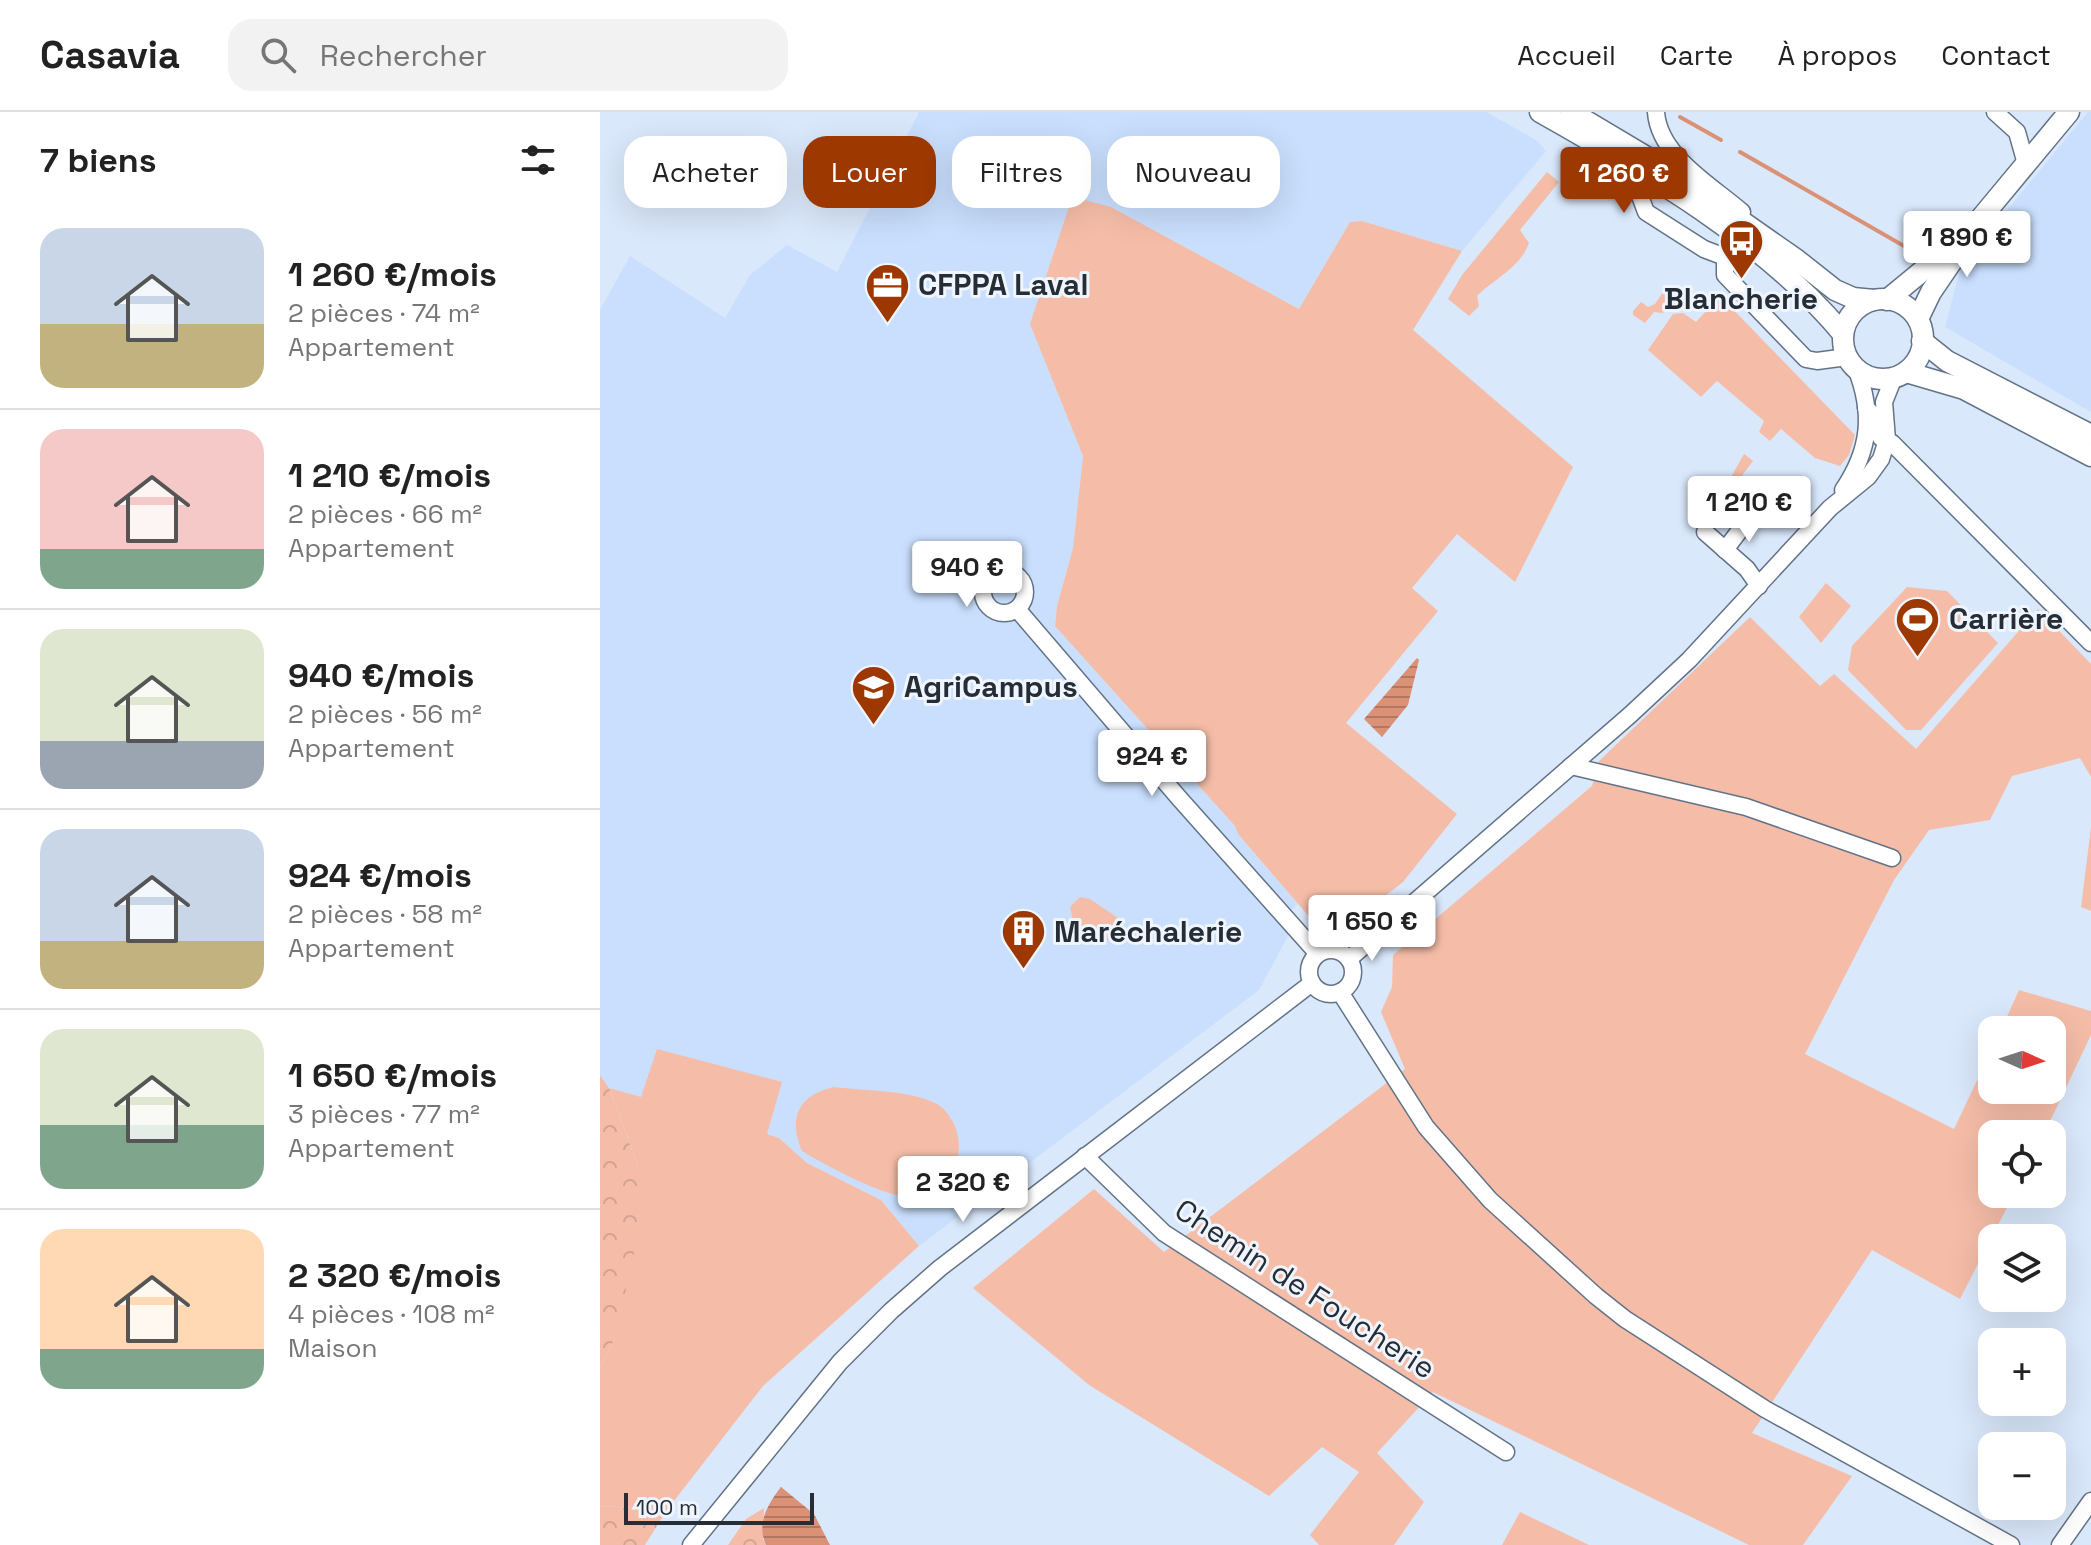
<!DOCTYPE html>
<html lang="fr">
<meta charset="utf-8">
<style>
body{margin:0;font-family:"Space Grotesk",sans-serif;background:#f2f2f2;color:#222;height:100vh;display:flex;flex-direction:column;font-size:30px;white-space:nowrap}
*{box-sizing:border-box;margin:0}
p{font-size:26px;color:#767676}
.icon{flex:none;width:44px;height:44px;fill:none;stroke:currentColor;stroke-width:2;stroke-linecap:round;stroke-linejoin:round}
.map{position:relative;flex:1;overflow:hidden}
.panel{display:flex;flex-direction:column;background:#fff;width:600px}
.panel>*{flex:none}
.guide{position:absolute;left:24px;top:24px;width:760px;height:72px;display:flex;gap:16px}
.needle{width:52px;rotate:93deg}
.fabs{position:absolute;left:1378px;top:904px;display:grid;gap:16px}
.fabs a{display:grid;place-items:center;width:88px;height:88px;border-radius:16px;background:#fff;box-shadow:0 8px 32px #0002;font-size:40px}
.scale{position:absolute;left:24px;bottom:20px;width:190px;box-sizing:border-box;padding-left:8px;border:4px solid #262d35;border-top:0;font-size:22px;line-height:28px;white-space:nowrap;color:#262d35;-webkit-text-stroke:6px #eef5fe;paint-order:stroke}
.price{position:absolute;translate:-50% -68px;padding:0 18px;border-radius:8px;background:#fff;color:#222;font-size:26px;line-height:52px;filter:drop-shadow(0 2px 4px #0008)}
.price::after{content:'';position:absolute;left:50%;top:48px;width:24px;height:18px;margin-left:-12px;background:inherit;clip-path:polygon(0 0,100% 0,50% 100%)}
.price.on{background:#9c3800;color:#fff}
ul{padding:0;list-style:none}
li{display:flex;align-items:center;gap:24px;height:200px;padding:0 40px}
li+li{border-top:2px solid #e0e0e0}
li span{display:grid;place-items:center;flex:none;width:224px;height:160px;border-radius:24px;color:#555}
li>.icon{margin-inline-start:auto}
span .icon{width:96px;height:96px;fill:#fffc;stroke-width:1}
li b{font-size:34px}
h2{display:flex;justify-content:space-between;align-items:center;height:96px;padding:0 40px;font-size:34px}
.chip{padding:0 28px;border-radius:24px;background:#fff;box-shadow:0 8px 32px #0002;font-size:28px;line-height:72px}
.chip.on{background:#9c3800;color:#fff}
header{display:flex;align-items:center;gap:48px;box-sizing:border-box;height:112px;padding:0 40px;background:#fff;border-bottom:2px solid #e0e0e0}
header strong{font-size:38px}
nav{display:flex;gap:44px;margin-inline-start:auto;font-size:28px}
.search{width:560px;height:72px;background:#f2f2f2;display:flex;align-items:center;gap:20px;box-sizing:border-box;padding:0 28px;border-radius:24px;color:#767676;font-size:30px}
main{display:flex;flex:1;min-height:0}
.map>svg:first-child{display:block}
.built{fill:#c9dffd}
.grass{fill:#f5bda8}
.forest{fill:url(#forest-crowns)}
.water{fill:url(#water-rules)}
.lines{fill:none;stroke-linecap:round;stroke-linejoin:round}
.stream{stroke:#da9175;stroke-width:4}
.minor-casing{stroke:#637387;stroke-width:19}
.major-casing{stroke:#637387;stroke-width:23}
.minor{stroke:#fff;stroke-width:16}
.major{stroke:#fff;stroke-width:20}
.labels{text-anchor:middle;stroke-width:6;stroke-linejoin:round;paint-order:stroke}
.poi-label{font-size:30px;font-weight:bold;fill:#262d35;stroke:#eef5fe;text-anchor:start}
.street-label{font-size:30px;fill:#262d35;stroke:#eef5fe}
</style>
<header>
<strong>Casavia</strong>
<div class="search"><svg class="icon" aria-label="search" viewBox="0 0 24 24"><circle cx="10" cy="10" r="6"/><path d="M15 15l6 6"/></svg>Rechercher</div>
<nav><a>Accueil</a><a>Carte</a><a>À propos</a><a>Contact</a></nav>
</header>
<main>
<section class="panel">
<h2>7 biens<svg class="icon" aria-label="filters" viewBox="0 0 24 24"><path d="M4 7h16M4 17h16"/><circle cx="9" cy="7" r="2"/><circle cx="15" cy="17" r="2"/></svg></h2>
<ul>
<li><span style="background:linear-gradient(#c9d6e8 60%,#c2b280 0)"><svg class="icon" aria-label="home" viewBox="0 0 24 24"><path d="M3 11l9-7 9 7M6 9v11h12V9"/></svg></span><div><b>1 260 €/mois</b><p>2 pièces · 74 m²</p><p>Appartement</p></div></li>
<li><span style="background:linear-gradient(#f6c9c9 75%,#7fa58c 0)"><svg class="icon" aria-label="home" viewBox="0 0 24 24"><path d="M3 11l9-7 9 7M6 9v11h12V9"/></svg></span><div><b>1 210 €/mois</b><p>2 pièces · 66 m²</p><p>Appartement</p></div></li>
<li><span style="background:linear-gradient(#dfe7d0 70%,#9aa5b1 0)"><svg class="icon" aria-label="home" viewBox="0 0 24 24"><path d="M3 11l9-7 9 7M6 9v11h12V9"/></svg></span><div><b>940 €/mois</b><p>2 pièces · 56 m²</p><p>Appartement</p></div></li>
<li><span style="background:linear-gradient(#c9d6e8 70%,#c2b280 0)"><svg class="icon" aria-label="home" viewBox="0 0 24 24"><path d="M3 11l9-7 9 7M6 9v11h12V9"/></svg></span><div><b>924 €/mois</b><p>2 pièces · 58 m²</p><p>Appartement</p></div></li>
<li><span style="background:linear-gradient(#dfe7d0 60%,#7fa58c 0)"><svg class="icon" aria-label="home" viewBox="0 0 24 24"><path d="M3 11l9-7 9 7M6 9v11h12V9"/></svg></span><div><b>1 650 €/mois</b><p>3 pièces · 77 m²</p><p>Appartement</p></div></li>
<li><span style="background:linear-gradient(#ffd9b3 75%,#7fa58c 0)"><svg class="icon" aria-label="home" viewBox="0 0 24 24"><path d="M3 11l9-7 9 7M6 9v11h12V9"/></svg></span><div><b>2 320 €/mois</b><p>4 pièces · 108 m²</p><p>Maison</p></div></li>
</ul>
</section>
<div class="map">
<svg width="1491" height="1433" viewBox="0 0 1491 1433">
<defs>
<pattern id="forest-crowns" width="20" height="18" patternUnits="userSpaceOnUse" patternTransform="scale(2)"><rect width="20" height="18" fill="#f5bda8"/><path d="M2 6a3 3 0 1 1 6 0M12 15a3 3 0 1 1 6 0" fill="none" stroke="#d2a391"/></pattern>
<pattern id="water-rules" width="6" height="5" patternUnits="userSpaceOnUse" patternTransform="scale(2)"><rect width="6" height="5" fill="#da9175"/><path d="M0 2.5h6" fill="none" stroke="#b17761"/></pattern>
</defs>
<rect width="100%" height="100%" fill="#dae8fb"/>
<g class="built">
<polygon points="319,0 886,0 936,28 946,39 862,139 762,109 750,110 699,197 511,95 430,212 483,344 473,436 457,494 455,514 635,714 638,722 698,792 679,810 689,822 659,878 319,1134 281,1088 207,1051 179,1026 9,976 0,963 0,198 30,144 125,206 150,163 187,133 237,160"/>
<polygon points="1488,0 1491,0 1491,300 1345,215 1361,154"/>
</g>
<g class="grass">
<path d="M947 60 959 70 920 118 929 131C920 156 895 166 877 184L879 194 869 204 848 187 862 163Z"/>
<polygon points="477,86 511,95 699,197 750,110 762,109 862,139 813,218 973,355 915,470 857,422 812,476 838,499 746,611 857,702 803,770 748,813 712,808 638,722 635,714 455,514 457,494 473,436 483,344 430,212 471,89"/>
<polygon points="1065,177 1070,187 1063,201 1054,200 1045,211 1033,203 1033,199 1041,190 1048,195 1055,192"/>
<polygon points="1120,184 1255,323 1249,343 1240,354 1215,346 1181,317 1170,329 1159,320 1164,309 1117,269 1101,285 1048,238 1073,202 1083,201 1096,210"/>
<polygon points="1144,342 1153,349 1143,362 1137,380 1111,413 1103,404 1127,372"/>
<polygon points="1226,471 1251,494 1221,531 1199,505"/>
<polygon points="1307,475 1347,479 1398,531 1321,618 1306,618 1248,558 1252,534"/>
<polygon points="1438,497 1491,552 1491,665 1480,646 1412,664 1390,708 1329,718 1294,768 1205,942 1354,1017 1392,937 1392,978 1452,978 1452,918 1401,918 1419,878 1491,899 1491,923 1444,1022 1392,1022 1392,1082 1414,1082 1360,1187 1272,1138 1152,1321 1252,1364 1203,1433 1149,1433 833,1280 777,1341 824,1390 794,1433 719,1433 710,1423 759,1360 722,1335 669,1384 489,1273 373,1176 494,1077 564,1140 805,957 781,900 792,875 793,843 992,674 999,649 1150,505 1220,574 1234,562 1316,637"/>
<polygon points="1491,715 1491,799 1481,795"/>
<polygon points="480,785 490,787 518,806 520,822 515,827 502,829 473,808 470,795"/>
<polygon points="57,937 182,970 167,1022 179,1026 207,1051 281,1088 319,1134 163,1274 67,1398 0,1394 0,1257 14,1228 38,1054 9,976 41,985"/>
<path d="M234 975C265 979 311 978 337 992 344 996 349 1003 353 1010 369 1042 351 1079 315 1085 291 1089 225 1053 202 1039 188 1006 198 983 234 975Z"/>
<polygon points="920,1400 989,1433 902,1433"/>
</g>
<g class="forest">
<polygon points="0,963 9,976 38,1054 43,1105 14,1228 0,1257"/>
<polygon points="0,1394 67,1398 45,1433 0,1433"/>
<polygon points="164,1396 163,1427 166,1433 128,1433 146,1407"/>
</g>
<g class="water">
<polygon points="817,546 819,548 808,593 782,625 764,607"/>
<path d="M181 1375 214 1402 230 1433H166C156 1411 168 1392 181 1375Z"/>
</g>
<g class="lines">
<g class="stream">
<polyline points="1080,5 1121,28"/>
<polyline points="1140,40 1304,134"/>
</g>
<defs>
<g id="minor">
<path d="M1056 0C1059 44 1111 73 1142 100"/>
<polyline points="1395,0 1417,20 1426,52"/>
<polyline points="1005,46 1034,68 1046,100 1104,137 1125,145"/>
<polyline points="1125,145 1125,163 1206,247 1217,249 1247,245"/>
<polyline points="1266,296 1274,304 1281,326 1292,331 1491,531"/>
<path d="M1243 378C1270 338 1274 302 1256 256"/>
<polyline points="1105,420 1147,457 1159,474"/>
<polyline points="1125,438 1140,418"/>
<circle cx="404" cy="480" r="21"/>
<polyline points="417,497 579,686 718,842"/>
<polyline points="971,654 1146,695 1292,746"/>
<circle cx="731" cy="860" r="22"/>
<polyline points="749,847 1030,603 1089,548 1230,396 1268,365 1281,347 1287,328 1284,290 1294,265"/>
<polyline points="740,880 826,1015 890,1088 996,1184 1025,1207 1165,1297 1411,1433"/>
<polyline points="485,1044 564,1121 906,1340"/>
<polyline points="91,1433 240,1250 291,1199 340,1156 712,871"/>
<polyline points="1460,1433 1491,1389"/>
</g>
<g id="major">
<path d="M940 0C1045 59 1166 129 1243 222"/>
<polyline points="971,0 1070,59 1197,148 1235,178 1253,186 1274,188"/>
<circle cx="1283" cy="227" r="40"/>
<polyline points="1287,188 1360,128 1381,106 1469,0"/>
<polyline points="1318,207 1331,180 1361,136"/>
<polyline points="1322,229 1347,249 1491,323"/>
<polyline points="1306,260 1364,277 1491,344"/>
</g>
</defs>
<use href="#minor" class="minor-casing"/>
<use href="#major" class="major-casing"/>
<use href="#minor" class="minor"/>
<use href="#major" class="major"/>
</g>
<defs>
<symbol id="bus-pin" viewBox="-11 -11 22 30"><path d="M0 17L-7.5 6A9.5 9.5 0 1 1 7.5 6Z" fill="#9c3800" stroke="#eef5fe"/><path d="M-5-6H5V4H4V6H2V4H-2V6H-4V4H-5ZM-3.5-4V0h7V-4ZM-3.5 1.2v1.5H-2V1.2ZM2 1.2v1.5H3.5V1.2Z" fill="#fff"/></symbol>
<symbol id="office-pin" viewBox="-11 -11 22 30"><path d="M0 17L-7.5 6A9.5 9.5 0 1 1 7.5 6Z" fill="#9c3800" stroke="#eef5fe"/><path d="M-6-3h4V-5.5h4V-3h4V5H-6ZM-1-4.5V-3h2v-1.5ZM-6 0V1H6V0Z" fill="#fff"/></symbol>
<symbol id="stadium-pin" viewBox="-11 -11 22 30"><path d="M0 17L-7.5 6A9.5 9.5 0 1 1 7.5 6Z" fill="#9c3800" stroke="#eef5fe"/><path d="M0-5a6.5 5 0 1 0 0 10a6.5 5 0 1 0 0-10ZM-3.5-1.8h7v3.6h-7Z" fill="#fff"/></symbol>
<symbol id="school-pin" viewBox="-11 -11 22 30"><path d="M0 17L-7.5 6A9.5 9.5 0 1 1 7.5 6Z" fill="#9c3800" stroke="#eef5fe"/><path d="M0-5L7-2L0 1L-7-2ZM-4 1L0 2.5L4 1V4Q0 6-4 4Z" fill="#fff"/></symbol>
<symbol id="building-pin" viewBox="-11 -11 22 30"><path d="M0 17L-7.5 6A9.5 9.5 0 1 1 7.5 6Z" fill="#9c3800" stroke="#eef5fe"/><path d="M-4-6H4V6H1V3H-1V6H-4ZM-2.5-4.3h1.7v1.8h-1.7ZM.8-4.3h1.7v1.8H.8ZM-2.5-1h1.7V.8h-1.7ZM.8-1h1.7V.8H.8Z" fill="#fff"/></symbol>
</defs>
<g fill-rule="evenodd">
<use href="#bus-pin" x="1116" y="104" width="51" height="69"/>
<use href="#office-pin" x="262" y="148" width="51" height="69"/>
<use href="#stadium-pin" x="1292" y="482" width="51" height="69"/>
<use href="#school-pin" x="248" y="550" width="51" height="69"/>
<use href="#building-pin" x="398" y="794" width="51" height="69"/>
</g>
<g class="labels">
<g class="poi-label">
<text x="318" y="183">CFPPA Laval</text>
<text x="1141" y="197" text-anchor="middle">Blancherie</text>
<text x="1349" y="517">Carrière</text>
<text x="304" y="585">AgriCampus</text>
<text x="454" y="830">Maréchalerie</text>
</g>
<g class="street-label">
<text transform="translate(705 1177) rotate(33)" y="10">Chemin de Foucherie</text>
</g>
</g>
</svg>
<div class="fabs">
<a><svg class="needle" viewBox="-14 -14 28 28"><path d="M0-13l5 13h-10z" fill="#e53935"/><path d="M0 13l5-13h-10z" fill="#767676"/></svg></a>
<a><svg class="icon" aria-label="locate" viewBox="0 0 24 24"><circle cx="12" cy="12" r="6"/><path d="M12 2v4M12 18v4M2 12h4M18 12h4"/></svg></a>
<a><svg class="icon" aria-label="layers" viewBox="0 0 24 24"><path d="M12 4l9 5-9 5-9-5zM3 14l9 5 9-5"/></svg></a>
<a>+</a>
<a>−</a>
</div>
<div class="scale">100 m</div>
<b class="price on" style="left:1024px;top:103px">1 260 €</b>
<b class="price" style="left:1367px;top:167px">1 890 €</b>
<b class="price" style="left:1149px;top:432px">1 210 €</b>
<b class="price" style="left:367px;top:497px">940 €</b>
<b class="price" style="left:552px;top:686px">924 €</b>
<b class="price" style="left:772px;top:851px">1 650 €</b>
<b class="price" style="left:363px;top:1112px">2 320 €</b>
<div class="guide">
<a class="chip">Acheter</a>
<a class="chip on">Louer</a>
<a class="chip">Filtres</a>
<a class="chip">Nouveau</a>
</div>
</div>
</main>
